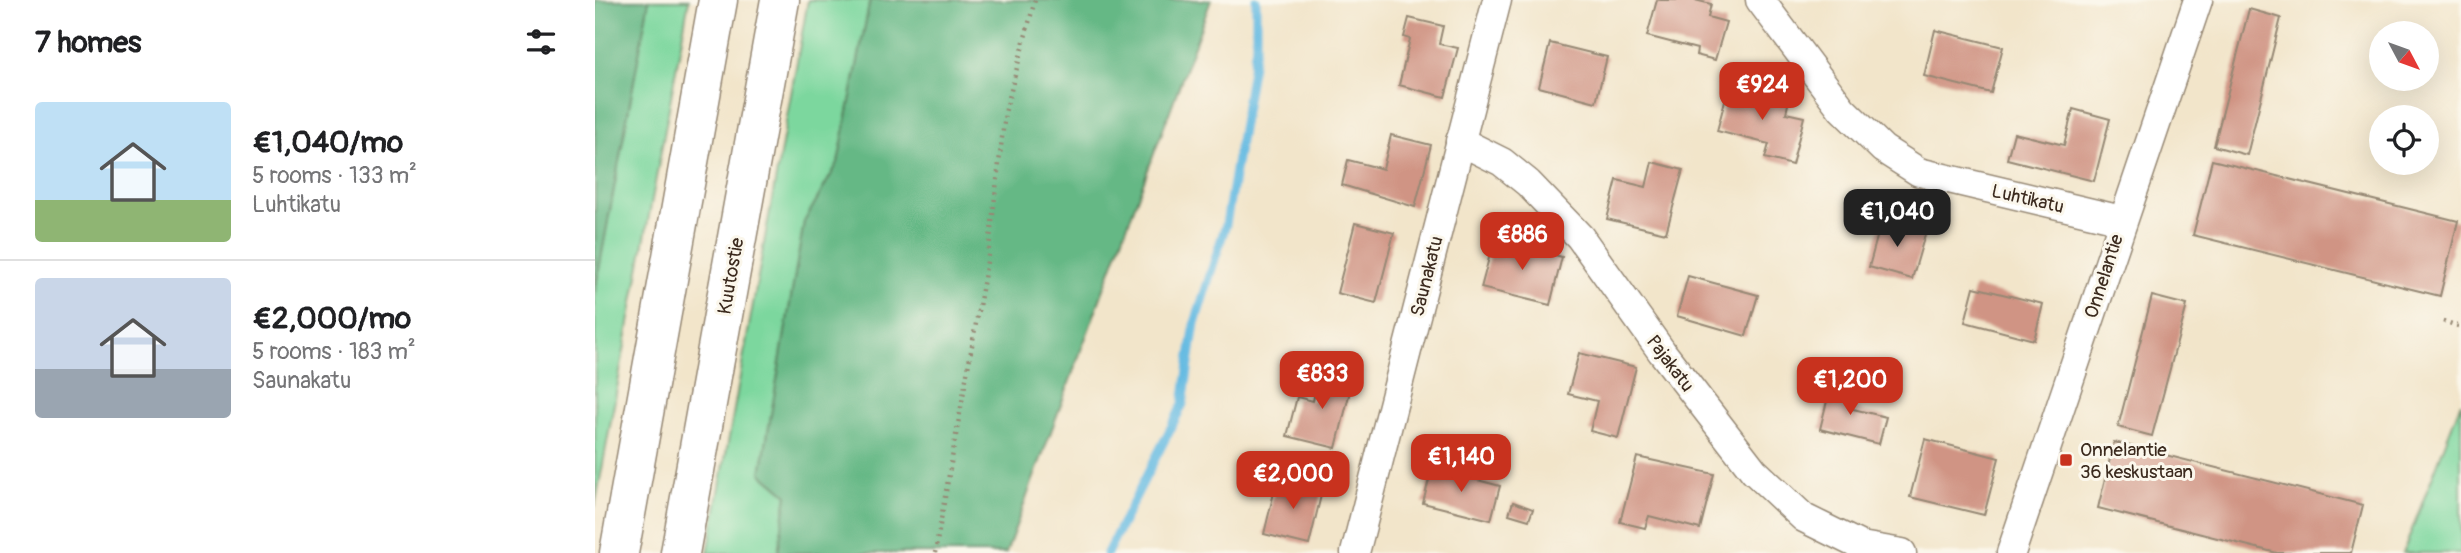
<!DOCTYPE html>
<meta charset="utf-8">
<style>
body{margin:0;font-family:Pangolin,sans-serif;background:#f6f6f6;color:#202124;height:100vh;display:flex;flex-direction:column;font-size:26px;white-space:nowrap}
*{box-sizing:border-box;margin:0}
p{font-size:23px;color:#757577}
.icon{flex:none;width:38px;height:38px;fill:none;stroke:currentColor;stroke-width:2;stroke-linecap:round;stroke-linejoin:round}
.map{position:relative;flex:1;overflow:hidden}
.side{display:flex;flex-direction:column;background:#fff;width:595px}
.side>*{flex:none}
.needle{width:46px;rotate:131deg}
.tools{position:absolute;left:1774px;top:21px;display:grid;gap:14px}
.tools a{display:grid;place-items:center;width:70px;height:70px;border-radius:50%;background:#fff;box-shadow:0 7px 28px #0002;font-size:35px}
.price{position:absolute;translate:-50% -60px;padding:0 16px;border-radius:14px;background:#c8321e;color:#fff;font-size:23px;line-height:46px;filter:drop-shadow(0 2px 4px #0008)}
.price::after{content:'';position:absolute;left:50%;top:42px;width:21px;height:16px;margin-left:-10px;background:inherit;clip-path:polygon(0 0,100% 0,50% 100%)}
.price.current{background:#222;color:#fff}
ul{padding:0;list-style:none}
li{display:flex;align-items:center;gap:21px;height:175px;padding:0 35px}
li+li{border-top:2px solid #e0e0e0}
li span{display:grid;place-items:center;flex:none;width:196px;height:140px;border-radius:7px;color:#555}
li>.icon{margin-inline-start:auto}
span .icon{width:84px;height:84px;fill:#fffc;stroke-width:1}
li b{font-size:30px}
h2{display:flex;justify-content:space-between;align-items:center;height:84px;padding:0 35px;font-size:30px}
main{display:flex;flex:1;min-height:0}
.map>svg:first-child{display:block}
.green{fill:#7cd79e;stroke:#5c805e;stroke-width:2}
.forest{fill:#65b885;stroke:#507152;stroke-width:2}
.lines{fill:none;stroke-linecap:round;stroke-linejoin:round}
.stream{stroke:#66bbe2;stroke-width:9}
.building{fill:#d09484}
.minor-casing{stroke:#968874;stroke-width:31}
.trunk-casing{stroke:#968874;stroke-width:41}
.path{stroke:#968874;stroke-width:4.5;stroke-dasharray:2 5;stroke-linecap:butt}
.minor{stroke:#fff;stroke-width:28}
.trunk{stroke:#fff;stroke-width:38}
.poi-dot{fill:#c8321e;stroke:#fbf7ec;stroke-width:2.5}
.labels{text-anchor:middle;stroke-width:6;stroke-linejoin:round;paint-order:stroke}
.street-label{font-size:19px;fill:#3b2a1e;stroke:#fbf7ec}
.poi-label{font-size:19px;fill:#3b2a1e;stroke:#fbf7ec;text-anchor:start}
</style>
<main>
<section class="side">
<h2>7 homes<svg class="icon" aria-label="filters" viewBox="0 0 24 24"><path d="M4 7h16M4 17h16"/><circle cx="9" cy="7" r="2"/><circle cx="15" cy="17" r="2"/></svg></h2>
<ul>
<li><span style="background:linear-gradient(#bfe0f5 70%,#8fb573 0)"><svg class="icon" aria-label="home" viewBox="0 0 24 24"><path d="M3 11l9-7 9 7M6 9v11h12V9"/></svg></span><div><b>€1,040/mo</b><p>5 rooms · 133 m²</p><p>Luhtikatu</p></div></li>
<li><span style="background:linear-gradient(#c9d6e8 65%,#9aa5b1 0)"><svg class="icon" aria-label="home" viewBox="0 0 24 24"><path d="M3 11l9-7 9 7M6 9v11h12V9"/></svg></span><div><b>€2,000/mo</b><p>5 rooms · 183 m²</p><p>Saunakatu</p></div></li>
</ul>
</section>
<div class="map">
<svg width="1866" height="553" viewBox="0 0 1866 553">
<rect width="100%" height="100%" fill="#fbf7ec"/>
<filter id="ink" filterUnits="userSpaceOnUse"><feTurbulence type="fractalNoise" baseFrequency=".0143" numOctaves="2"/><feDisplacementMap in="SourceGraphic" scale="14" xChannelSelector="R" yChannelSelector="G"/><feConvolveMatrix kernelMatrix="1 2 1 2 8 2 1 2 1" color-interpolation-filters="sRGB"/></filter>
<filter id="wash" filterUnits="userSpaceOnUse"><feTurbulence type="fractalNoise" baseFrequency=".00686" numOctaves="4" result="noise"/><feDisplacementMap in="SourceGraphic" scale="28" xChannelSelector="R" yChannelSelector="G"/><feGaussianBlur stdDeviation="1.57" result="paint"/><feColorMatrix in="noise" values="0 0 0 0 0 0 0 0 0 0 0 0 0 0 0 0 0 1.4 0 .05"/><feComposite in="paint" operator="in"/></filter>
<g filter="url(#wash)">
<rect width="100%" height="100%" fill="#f2e5ca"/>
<g class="green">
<polygon points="54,0 94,0 0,507 0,291"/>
<polygon points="213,0 275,0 243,163 209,222 166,473 192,495 183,553 113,553"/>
<polygon points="1866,402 1866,553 1808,553"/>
</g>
<g class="forest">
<polygon points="0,0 54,0 0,291"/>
<polygon points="275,0 616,0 411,553 183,553 192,495 166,473 209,222 243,163"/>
</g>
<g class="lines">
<polyline class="stream" points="512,553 588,404 600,323 631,224 661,46 661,0"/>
</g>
<g id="blocks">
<g class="building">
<polygon points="1062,0 1100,0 1116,4 1113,17 1131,22 1120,60 1101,55 1102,49 1052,36"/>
<polygon points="1654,9 1686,18 1652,155 1619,146"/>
<polygon points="814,18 848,26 844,44 863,48 850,97 804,85 815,39 809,37"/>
<polygon points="1340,30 1408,47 1396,93 1329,76"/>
<polygon points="955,43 1012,57 1001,102 944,87"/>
<polygon points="1134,85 1194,100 1191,113 1209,117 1197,165 1170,158 1174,144 1122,131"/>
<polygon points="1478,109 1515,119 1499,181 1412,159 1419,133 1469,145"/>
<polygon points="796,135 836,145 820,207 747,185 753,160 788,169"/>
<polygon points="1617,160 1863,221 1845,296 1598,235"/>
<polygon points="1057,162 1088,170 1071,233 1012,219 1022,180 1051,187"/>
<polygon points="1287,219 1331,231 1317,279 1274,267"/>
<polygon points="760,223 799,233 781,303 742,293"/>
<polygon points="899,239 967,257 955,305 886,288"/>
<polygon points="1093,276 1163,295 1151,336 1082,316"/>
<polygon points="1379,287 1448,304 1439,340 1370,322"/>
<polygon points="1557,296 1592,305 1557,436 1523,427"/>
<polygon points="984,353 1041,367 1023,438 995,431 1002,401 973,394"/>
<polygon points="725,371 758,379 741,448 692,436 702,397 718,401"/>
<polygon points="1237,381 1259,387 1254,408 1291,417 1284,444 1225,429"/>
<polygon points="1330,439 1404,458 1389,515 1315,497"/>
<polygon points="1519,442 1768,505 1756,553 1682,553 1503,508"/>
<polygon points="1042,457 1119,474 1105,529 1054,516 1050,528 1025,522"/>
<polygon points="837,468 905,486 896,520 828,503"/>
<polygon points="683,476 728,487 714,545 669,534"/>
<polygon points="918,502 938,509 934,520 914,514"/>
</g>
</g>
</g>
<g filter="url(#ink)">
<use href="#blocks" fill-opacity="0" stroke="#968874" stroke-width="2"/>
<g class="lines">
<defs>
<g id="minor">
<polyline points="1165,0 1247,109 1288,149 1324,172 1527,220"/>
<polyline points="865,141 907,162 933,183 985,237 1067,352 1159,471 1209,518 1266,546 1307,553"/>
<polyline points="760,553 902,0"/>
<polyline points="1416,553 1603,0"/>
</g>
<g id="trunk">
<polyline points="24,553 123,0"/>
<polyline points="85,553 185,0"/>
</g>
</defs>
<use href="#minor" class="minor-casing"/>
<use href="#trunk" class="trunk-casing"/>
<g class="path">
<polyline points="1848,321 1866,327"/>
<polyline points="340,553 393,256 410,113 440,0"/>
</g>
<use href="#minor" class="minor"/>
<use href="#trunk" class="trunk"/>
</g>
</g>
<rect class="poi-dot" x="1464" y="453" width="14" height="14" rx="3.5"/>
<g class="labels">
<g class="street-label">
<text transform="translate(1433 198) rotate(13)" y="7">Luhtikatu</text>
<text transform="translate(135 276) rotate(-80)" y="7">Kuutostie</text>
<text transform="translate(831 276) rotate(-76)" y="7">Saunakatu</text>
<text transform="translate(1508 276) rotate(-72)" y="7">Onnelantie</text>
<text transform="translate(1076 363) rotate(53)" y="7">Pajakatu</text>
</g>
<g class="poi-label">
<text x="1485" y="456">Onnelantie<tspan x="1485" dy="22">36 keskustaan</tspan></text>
</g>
</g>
</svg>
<div class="tools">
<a><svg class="needle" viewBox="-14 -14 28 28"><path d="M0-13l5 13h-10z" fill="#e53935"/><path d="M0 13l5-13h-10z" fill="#757577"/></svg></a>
<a><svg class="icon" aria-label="locate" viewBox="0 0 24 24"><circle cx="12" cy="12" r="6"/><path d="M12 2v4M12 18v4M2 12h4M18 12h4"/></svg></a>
</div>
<b class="price" style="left:1167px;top:122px">€924</b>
<b class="price current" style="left:1302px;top:249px">€1,040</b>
<b class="price" style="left:927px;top:272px">€886</b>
<b class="price" style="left:727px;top:411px">€833</b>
<b class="price" style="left:1255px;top:417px">€1,200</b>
<b class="price" style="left:866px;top:494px">€1,140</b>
<b class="price" style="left:698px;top:511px">€2,000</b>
</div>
</main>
